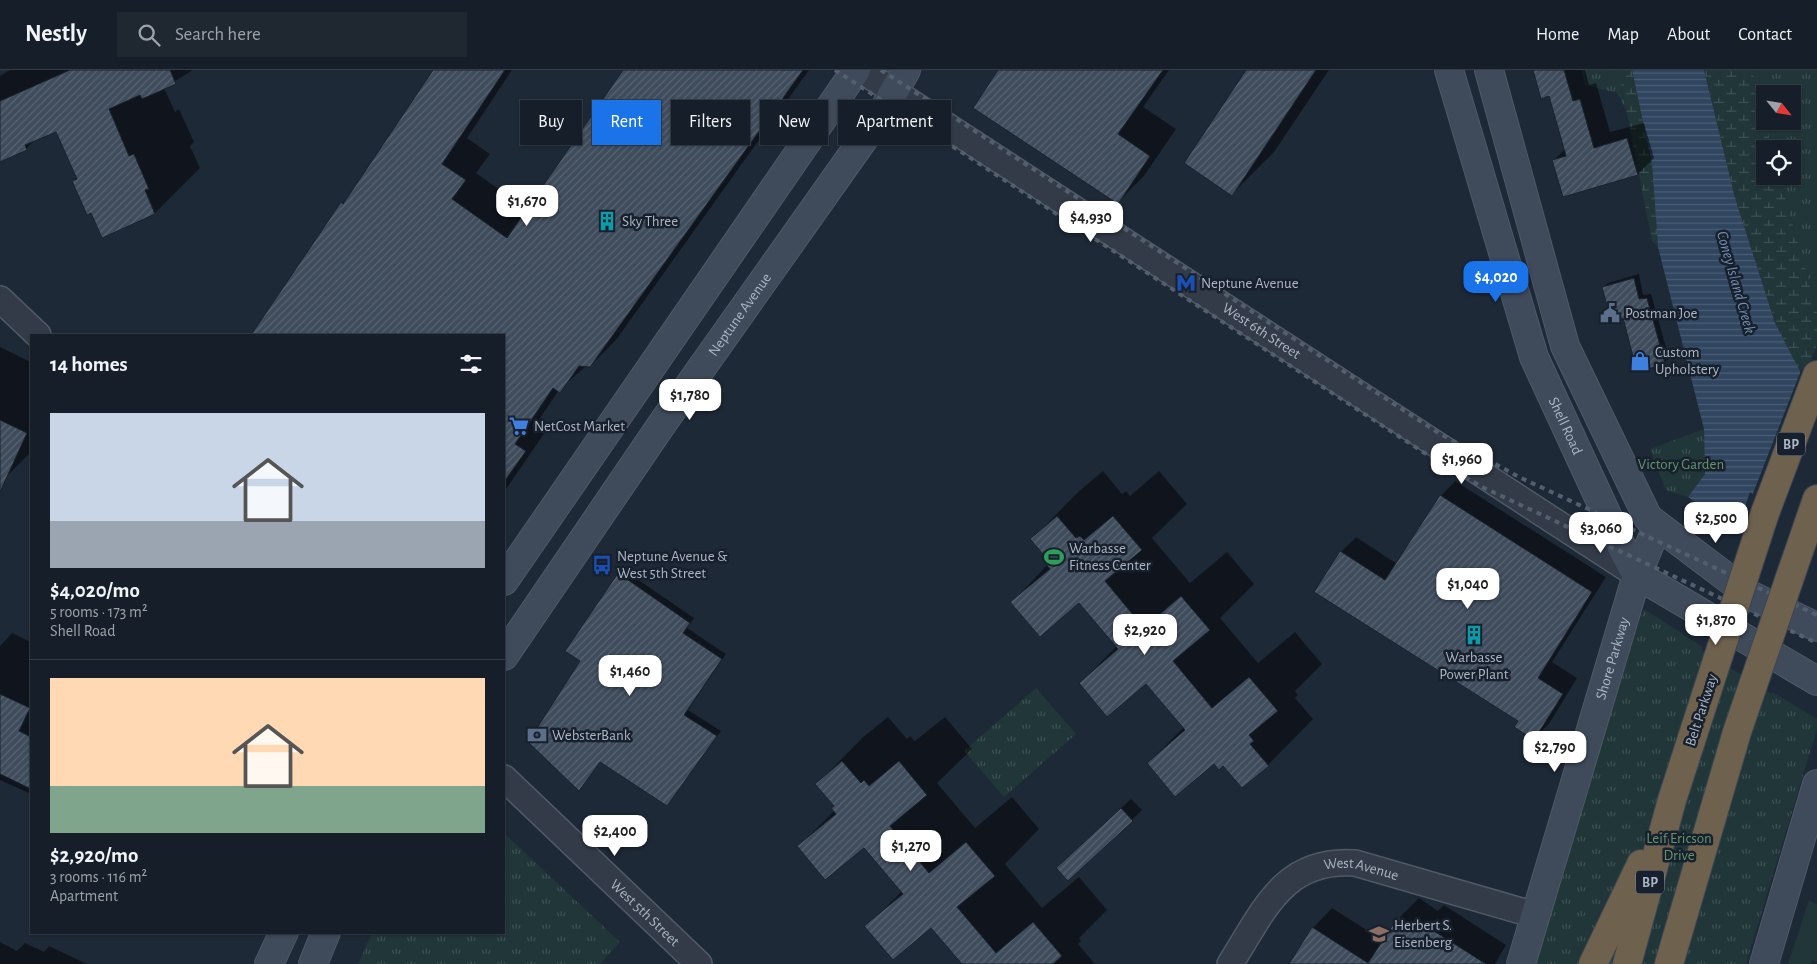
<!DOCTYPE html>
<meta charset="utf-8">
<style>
body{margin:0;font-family:"Alegreya Sans",sans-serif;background:#1f2731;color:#f1f3f6;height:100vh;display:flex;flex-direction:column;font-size:19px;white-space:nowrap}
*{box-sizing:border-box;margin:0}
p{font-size:16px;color:#9ea2a8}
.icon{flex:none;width:28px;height:28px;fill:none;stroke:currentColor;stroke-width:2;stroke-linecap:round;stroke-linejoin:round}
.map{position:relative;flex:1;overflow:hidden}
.details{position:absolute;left:30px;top:264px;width:475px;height:600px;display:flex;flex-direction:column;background:#161f29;border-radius:0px;box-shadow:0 1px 4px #0004,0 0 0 1px #353d46}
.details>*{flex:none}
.banner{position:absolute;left:520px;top:30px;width:475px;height:45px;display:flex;gap:10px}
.needle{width:32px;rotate:120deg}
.fabs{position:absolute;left:1756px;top:15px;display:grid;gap:10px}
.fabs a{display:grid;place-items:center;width:45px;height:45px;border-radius:0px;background:#161f29;box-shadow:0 1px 4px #0004,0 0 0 1px #353d46;font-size:25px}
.price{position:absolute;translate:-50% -42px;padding:0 11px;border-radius:10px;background:#fff;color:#222;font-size:16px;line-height:32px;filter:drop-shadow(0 1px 2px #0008)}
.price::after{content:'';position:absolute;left:50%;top:30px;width:15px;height:11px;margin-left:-8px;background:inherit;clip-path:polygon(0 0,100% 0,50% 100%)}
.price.current{background:#1a73e8;color:#fff}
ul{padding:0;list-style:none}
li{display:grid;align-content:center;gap:10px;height:265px;padding:0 20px}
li+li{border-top:1px solid #353d46}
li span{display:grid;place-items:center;height:155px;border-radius:0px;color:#555}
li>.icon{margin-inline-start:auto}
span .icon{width:90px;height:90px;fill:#fffc;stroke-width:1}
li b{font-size:21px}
h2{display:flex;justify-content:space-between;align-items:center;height:60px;padding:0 20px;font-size:21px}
.pill{padding:0 18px;border-radius:0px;background:#161f29;box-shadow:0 1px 4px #0004,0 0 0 1px #353d46;font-size:18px;line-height:45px}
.pill.current{background:#1a73e8;color:#fff}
header{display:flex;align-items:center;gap:30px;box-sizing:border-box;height:70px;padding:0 25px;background:#161f29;border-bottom:1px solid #353d46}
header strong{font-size:24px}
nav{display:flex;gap:28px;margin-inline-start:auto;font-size:18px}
.search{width:350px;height:45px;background:#1f2731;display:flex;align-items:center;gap:12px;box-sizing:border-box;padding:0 18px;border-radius:0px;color:#9ea2a8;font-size:19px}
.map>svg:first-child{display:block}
.grass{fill:url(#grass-tufts)}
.wetland{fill:url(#wetland-marsh)}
.garden{fill:#203638}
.water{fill:url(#water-rules)}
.pier{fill:#1e2937}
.shadow{fill:#0007}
.building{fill:url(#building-hatch);stroke:#19222e}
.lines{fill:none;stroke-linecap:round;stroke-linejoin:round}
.minor-casing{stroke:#4f5966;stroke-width:28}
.secondary-casing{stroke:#4f5966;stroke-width:30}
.motorway-casing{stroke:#3c4652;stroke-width:30}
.minor{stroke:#323b47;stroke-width:25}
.secondary{stroke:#3f4a5b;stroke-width:28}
.motorway{stroke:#6e614e;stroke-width:28}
.rail{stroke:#535f6f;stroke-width:4;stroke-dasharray:5 5;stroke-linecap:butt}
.motorway-bridge-casing{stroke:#3c4652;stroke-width:30;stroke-linecap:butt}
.motorway-bridge{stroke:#6e614e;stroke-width:28}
.labels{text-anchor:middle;stroke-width:5;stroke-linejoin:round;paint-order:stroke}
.shield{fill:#17202c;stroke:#7f8997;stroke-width:1}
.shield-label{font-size:14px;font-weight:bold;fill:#abb6c5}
.poi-label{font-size:15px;fill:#abb6c5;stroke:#17202c;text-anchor:start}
.street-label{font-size:15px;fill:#abb6c5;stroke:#17202c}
.park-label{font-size:15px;fill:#63956d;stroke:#17202c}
.water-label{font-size:16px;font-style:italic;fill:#728daf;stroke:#17202c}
</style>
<header>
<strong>Nestly</strong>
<div class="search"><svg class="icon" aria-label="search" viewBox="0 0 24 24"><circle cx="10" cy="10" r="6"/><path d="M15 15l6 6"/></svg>Search here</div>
<nav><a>Home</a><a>Map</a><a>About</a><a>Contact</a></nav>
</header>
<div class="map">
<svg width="1817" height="894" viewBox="0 0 1817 894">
<defs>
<pattern id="grass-tufts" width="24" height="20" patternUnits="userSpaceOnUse" patternTransform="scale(1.25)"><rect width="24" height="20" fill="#203638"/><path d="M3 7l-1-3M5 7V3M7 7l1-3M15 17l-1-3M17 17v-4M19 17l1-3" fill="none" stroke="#3e5153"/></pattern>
<pattern id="wetland-marsh" width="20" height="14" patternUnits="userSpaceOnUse" patternTransform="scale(1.25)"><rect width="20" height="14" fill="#203638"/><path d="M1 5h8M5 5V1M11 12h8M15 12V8" fill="none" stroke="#3e5153"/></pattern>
<pattern id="water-rules" width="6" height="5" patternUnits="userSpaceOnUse" patternTransform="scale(1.25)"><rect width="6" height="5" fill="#30455f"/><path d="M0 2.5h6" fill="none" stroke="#4b5e74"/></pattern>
<pattern id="building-hatch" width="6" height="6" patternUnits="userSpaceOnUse" patternTransform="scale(1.25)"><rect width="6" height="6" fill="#3f4c5c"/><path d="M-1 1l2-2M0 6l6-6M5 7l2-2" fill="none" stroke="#586472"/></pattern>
</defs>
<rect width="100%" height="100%" fill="#1e2937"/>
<g class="grass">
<polygon points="1582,0 1613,0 1621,13 1626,40 1617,23 1585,15"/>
<polygon points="1752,0 1817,0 1817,240 1779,106 1792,106 1792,79 1772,79 1765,51 1792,51 1792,24 1765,24 1765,51"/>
<polygon points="1704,359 1705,404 1688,427 1666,420 1650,379"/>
<polygon points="1644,539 1703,577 1702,580 1771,624 1772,622 1817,649 1817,659 1746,894 1535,894 1639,551"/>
<polygon points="1036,618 1076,664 1004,727 964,681"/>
<polygon points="504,763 620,872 600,894 358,894 372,863 504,862"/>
</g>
<g class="wetland">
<polygon points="1613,0 1632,0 1652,94 1658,177 1652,171 1621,13"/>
<polygon points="1704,0 1752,0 1772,79 1765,79 1765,106 1779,106 1817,240 1817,275 1804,309 1775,253 1735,128"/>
</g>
<polygon class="garden" points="1809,830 1817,835 1817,892 1812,890 1810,894 1788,894"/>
<polygon class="water" points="1632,0 1704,0 1735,128 1775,253 1804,309 1760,429 1750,422 1737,460 1688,427 1705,404 1704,359 1658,177 1652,94"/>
<polygon class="pier" points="1802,298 1807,308 1760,431 1752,426"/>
<g class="shadow">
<polygon points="10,0 193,0 164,18 175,42 179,39 194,72 190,76 200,98 155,143 92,142 73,111 77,107 57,60 36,69 26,79 0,90 0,6"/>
<polygon points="434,0 512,0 467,68 490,84 476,103 528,140 625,0 809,0 616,270 590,296 586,296 559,320 540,348 550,355 504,422 504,265 252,265 342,133 354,121"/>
<polygon points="999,0 1169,0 1143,37 1176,59 1144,106 1118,132"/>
<polygon points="1247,0 1329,0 1274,82 1232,124"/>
<polygon points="1534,0 1585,0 1589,15 1596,13 1610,62 1644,53 1654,88 1638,104 1564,125 1554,90 1565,79 1550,24"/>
<polygon points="1639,204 1643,225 1651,224 1669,288 1664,293 1624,246 1603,217 1608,213"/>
<polygon points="0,277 31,292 31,382 6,407 0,405"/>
<polygon points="1103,401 1122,424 1126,421 1130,426 1159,401 1187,434 1152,468 1190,513 1227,482 1254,514 1220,548 1258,593 1295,562 1322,594 1295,621 1298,625 1295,628 1313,649 1268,695 1242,717 1223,695 1214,692 1148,693 1184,657 1146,612 1080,613 1117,576 1079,531 1012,532 1051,491 1032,469 1077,423"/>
<polygon points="1455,411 1606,507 1552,592 1577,608 1549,654 1534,668 1519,651 1341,482 1356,467 1397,494 1441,426"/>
<polygon points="624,500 694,548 687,558 726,584 688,640 721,661 667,734 601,691 579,720 582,591 619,504"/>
<polygon points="12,563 31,572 31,724 0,710 0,576"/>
<polygon points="888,647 907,669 910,666 915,671 945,647 972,679 937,713 975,758 1012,727 1039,759 1005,794 1042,838 1079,807 1107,840 1079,868 1081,871 1078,874 1095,894 963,894 932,856 866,857 902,821 865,776 799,776 835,740 835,736 817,714 862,668"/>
<polygon points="1131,729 1142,740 1132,750 1067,788"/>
<polygon points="1419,828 1438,841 1444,835 1506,875 1495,894 1290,894 1313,858 1332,838 1384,871 1399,848"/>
<polygon points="0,872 17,881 25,873 44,882 49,876 87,894 0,894"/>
</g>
<g class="building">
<polygon points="70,0 170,0 176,14 142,29 140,25 109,39 129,86 134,84 149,119 145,120 155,144 102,168 91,143 87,145 72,111 77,109 56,62 25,75 27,80 0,92 0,31"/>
<polygon points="433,0 505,0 442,94 466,110 452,129 507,168 623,0 803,0 590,297 579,296 560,323 553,318 515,374 526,381 504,412 504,265 251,265 341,132 343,134"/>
<polygon points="998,0 1163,0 1118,64 1150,86 1118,134 973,38"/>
<polygon points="1246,0 1316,0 1232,126 1184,93"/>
<polygon points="1533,0 1564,0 1573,31 1580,29 1594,78 1627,68 1638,105 1563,127 1552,90 1566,86 1549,26 1541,29"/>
<polygon points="1634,208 1639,229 1647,228 1665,294 1637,302 1623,248 1611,251 1602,217"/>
<polygon points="0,350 27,363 0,422"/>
<polygon points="1440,425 1592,522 1538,608 1563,624 1534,670 1514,657 1518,651 1314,522 1340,481 1385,510"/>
<polygon points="1057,446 1076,468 1080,466 1084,470 1113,446 1142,480 1105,511 1144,558 1181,526 1210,560 1173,591 1212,638 1249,607 1278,641 1249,665 1254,671 1250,674 1269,696 1242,718 1223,696 1219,700 1214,694 1175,727 1147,693 1185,660 1146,614 1107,647 1079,613 1118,579 1079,533 1040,567 1010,532 1050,499 1046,494 1049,491 1030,469"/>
<polygon points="618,503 690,553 683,563 722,589 684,645 717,666 667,736 600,692 579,721 528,672 580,591 565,581"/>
<polygon points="0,624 30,638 19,661 31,667 31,719 0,704"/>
<polygon points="842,691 861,713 864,710 869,716 899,691 927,725 890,756 929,803 966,772 995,806 957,837 996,883 1033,852 1062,886 1053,894 962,894 931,858 893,890 864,856 903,824 864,778 825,810 797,776 836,744 831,738 834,736 815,714"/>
<polygon points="1121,738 1133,751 1068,811 1056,798"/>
<polygon points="1398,847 1419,861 1423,854 1486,894 1289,894 1312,857 1368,893"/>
</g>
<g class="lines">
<defs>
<g id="minor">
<path id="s1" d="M861 0 1637 505"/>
<polyline points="0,229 38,265"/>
<path id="s2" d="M504 708 699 894"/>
<path id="s3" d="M1230 894C1264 841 1283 788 1355 793L1535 845"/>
</g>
<g id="secondary">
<path id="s4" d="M1449 0 1534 287 1624 482 1637 505 1817 611"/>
<polyline points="1489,0 1565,276 1648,448 1750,525 1817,557"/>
<polyline points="504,511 856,0"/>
<path id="s5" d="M504 586 662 354 882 43 906 0"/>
<polyline points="269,894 284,862"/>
<polyline points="313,894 326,862"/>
<path id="s6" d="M1521 894 1637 505 1657 457"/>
<polyline points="1764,894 1817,714"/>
</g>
<g id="motorway">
<polyline points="1765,443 1817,305"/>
<polyline points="1789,510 1817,429"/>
<polyline points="1593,894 1641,794"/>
<polyline points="1627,894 1672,730 1700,643"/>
<polyline points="1669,894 1737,662"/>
</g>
</defs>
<use href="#minor" class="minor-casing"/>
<use href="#secondary" class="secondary-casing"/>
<use href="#motorway" class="motorway-casing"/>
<use href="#minor" class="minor"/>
<use href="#secondary" class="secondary"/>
<use href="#motorway" class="motorway"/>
<g class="rail">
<polyline points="835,0 1423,382 1482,417 1817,573"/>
<polyline points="881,0 1437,362 1519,407 1817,545"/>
</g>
<defs>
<g id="motorway-bridge">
<polyline points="1700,643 1765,443"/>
<polyline points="1737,662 1789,510"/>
</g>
</defs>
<use href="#motorway-bridge" class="motorway-bridge-casing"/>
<use href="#motorway-bridge" class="motorway-bridge"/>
</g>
<defs>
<symbol id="building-bare" viewBox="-9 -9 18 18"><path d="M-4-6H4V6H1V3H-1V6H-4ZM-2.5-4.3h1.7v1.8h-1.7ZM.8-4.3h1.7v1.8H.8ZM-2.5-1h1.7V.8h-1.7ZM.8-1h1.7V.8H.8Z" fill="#0f9aa8" stroke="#17202c" stroke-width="2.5" paint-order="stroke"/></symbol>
<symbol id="metro-bare" viewBox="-9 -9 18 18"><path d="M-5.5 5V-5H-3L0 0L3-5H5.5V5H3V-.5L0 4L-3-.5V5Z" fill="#1a4fb4" stroke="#17202c" stroke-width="2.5" paint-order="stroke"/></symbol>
<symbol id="civic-bare" viewBox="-9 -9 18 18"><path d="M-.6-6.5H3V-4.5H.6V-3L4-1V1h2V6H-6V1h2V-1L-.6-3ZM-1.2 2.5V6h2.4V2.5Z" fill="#5c6f8a" stroke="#17202c" stroke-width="2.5" paint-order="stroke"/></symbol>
<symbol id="shop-bare" viewBox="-9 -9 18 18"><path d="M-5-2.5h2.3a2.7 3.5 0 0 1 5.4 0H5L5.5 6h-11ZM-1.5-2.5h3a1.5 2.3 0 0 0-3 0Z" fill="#3f7fe0" stroke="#17202c" stroke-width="2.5" paint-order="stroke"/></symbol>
<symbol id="supermarket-bare" viewBox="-9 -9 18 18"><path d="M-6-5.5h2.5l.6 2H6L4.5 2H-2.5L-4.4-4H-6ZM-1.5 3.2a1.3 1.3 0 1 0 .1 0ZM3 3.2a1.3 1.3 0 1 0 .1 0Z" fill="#3f7fe0" stroke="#17202c" stroke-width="2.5" paint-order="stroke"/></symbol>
<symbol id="stadium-bare" viewBox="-9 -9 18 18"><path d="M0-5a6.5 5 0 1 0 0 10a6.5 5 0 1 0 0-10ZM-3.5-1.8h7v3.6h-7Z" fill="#2e9e5b" stroke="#17202c" stroke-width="2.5" paint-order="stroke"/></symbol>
<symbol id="bus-bare" viewBox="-9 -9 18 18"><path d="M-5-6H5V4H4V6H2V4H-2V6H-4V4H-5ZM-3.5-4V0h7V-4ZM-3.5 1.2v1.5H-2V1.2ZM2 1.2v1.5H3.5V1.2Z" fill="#1a4fb4" stroke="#17202c" stroke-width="2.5" paint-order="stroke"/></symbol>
<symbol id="bank-bare" viewBox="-9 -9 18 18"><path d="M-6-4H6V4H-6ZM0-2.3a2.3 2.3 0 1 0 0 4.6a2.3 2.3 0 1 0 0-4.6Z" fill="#5c6f8a" stroke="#17202c" stroke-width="2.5" paint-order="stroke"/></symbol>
<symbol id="school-bare" viewBox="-9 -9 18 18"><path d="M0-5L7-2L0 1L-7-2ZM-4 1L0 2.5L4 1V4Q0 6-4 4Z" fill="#8d6e63" stroke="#17202c" stroke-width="2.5" paint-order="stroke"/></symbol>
</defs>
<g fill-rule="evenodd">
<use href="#building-bare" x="593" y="137" width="28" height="28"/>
<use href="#metro-bare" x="1172" y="199" width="28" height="28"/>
<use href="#civic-bare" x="1596" y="229" width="28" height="28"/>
<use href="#shop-bare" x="1626" y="277" width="28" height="28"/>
<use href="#supermarket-bare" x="505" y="342" width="28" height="28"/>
<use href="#stadium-bare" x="1040" y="473" width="28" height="28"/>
<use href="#bus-bare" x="588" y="481" width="28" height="28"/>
<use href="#building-bare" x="1460" y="551" width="28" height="28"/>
<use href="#bank-bare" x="523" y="651" width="28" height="28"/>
<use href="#school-bare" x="1365" y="850" width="28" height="28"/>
</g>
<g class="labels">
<g class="shield">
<rect x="1777" y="362.5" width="28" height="23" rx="4"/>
<rect x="1636" y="800.5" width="28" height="23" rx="4"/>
</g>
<g class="shield-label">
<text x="1791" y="379">BP</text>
<text x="1650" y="817">BP</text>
</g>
<g class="poi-label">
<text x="622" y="156">Sky Three</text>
<text x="1201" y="218">Neptune Avenue</text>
<text x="1625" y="248">Postman Joe</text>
<text x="1655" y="287">Custom<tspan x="1655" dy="17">Upholstery</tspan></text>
<text x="534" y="361">NetCost Market</text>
<text x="1069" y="483">Warbasse<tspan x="1069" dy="17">Fitness Center</tspan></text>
<text x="617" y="491">Neptune Avenue &amp;<tspan x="617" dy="17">West 5th Street</tspan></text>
<text x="1474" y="592" text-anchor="middle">Warbasse<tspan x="1474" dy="17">Power Plant</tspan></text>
<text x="552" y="670">WebsterBank</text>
<text x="1394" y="860">Herbert S.<tspan x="1394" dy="17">Eisenberg</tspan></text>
</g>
<g class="street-label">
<text dy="5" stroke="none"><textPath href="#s5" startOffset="415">Neptune Avenue</textPath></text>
<text dy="5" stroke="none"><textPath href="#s1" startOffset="478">West 6th Street</textPath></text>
<text dy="5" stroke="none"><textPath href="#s4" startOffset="375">Shell Road</textPath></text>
<text dy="5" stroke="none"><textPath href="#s6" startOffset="319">Shore Parkway</textPath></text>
<text transform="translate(1701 640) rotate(-72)" y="5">Belt Parkway</text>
<text dy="5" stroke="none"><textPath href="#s3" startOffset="179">West Avenue</textPath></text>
<text dy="5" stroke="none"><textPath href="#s2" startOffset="195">West 5th Street</textPath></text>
</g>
<g class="park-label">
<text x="1681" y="399">Victory Garden</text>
<text x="1679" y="773">Leif Ericson<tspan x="1679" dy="17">Drive</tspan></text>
</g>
<g class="water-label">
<text transform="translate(1737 212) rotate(74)" y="6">Coney Island Creek</text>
</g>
</g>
</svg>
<div class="fabs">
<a><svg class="needle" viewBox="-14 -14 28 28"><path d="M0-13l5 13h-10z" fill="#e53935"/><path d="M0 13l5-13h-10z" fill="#9ea2a8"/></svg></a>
<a><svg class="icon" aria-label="locate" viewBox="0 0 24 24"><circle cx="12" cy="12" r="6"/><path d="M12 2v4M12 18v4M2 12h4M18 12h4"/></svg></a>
</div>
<b class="price" style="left:527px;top:157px">$1,670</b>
<b class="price" style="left:1091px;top:173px">$4,930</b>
<b class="price current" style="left:1496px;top:233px">$4,020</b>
<b class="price" style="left:690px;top:351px">$1,780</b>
<b class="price" style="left:1462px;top:415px">$1,960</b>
<b class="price" style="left:1716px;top:474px">$2,500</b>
<b class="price" style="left:1601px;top:484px">$3,060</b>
<b class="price" style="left:1468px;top:540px">$1,040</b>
<b class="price" style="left:1716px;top:576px">$1,870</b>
<b class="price" style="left:1145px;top:586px">$2,920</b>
<b class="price" style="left:630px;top:627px">$1,460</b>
<b class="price" style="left:1555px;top:703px">$2,790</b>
<b class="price" style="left:615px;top:787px">$2,400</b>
<b class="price" style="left:911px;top:802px">$1,270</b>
<div class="banner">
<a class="pill">Buy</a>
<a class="pill current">Rent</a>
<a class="pill">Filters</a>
<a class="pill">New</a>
<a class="pill">Apartment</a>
</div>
<section class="details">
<h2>14 homes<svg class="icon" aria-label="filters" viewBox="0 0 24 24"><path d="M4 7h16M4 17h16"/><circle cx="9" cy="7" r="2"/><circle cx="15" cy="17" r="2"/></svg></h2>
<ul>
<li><span style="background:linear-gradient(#c9d6e8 70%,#9aa5b1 0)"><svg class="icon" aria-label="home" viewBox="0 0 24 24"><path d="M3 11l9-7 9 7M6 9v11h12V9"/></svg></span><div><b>$4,020/mo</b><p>5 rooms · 173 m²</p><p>Shell Road</p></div></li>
<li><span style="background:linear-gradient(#ffd9b3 70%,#7fa58c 0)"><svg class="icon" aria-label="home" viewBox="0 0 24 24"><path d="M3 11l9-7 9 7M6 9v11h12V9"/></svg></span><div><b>$2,920/mo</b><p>3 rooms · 116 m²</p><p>Apartment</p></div></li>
</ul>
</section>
</div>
